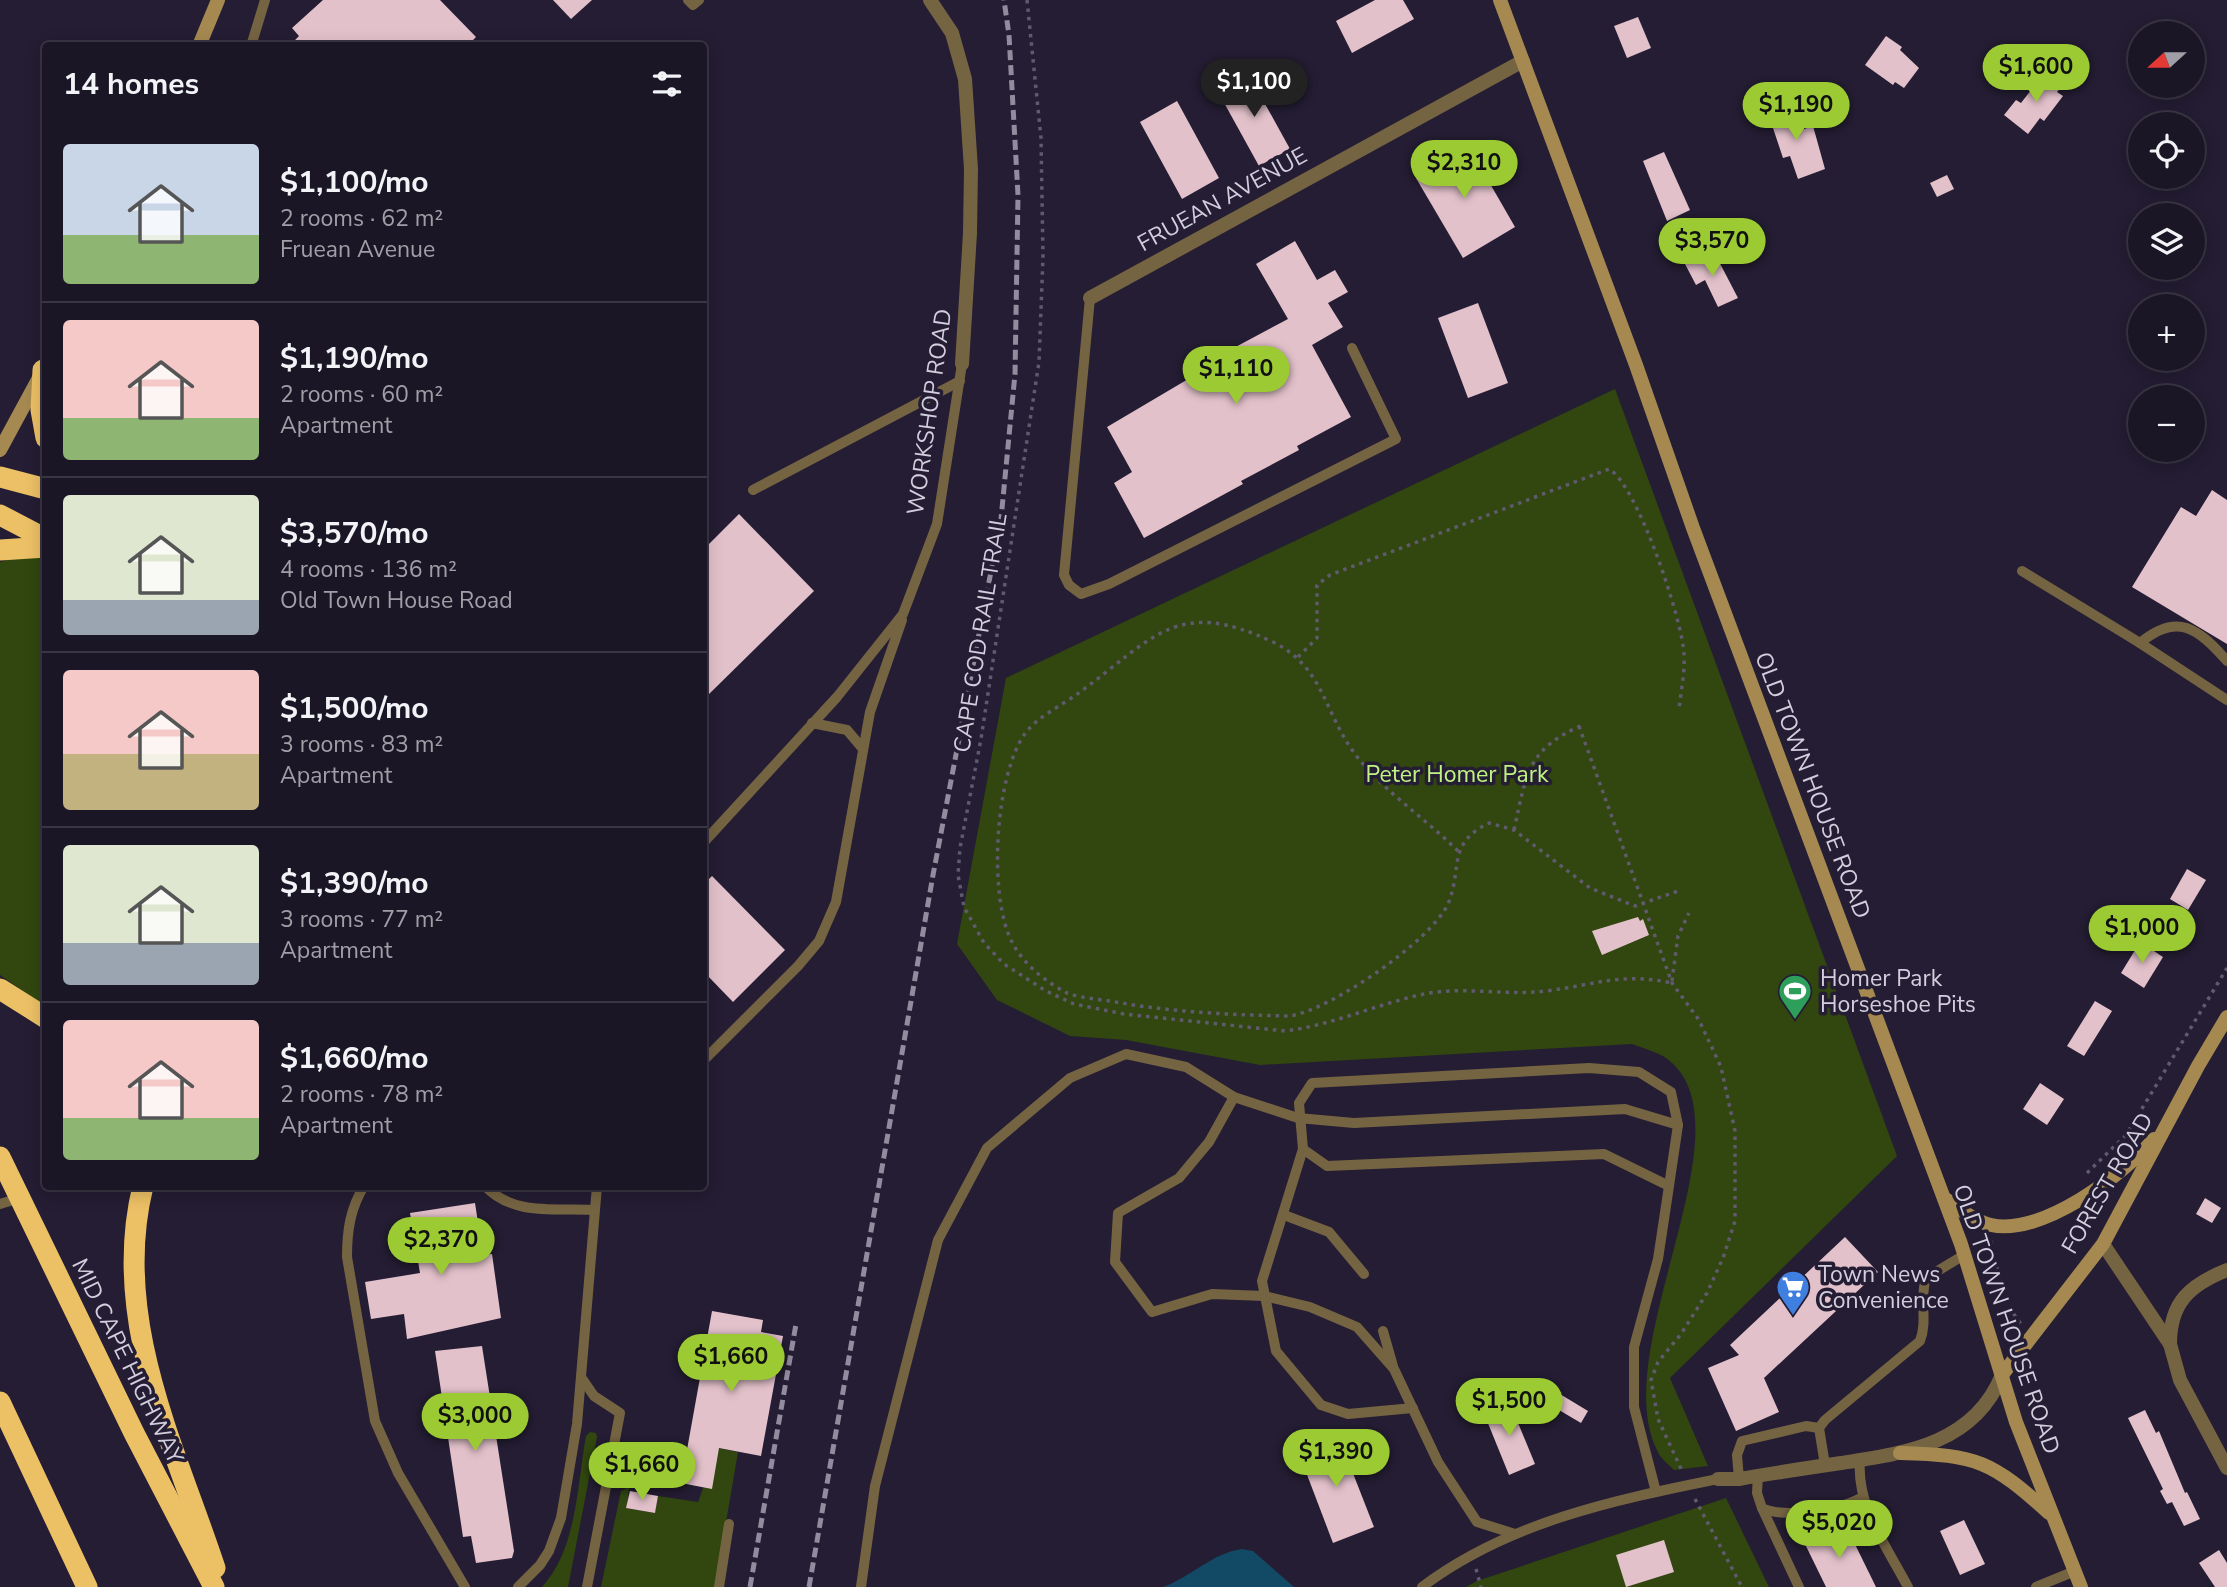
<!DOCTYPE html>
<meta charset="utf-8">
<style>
body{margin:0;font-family:"Nunito Sans",sans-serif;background:#282332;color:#f1f3f6;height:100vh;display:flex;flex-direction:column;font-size:26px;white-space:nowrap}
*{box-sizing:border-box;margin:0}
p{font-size:23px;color:#a09fa7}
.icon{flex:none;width:38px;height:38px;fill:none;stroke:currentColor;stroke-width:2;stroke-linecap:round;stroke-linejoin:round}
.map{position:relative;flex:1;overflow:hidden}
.side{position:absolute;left:42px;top:42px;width:665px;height:1148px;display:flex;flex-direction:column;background:#1b1626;border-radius:7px;box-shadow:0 4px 18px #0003,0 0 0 2px #393543}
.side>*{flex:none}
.needle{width:46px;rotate:249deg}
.buttons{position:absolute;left:2128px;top:21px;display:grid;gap:14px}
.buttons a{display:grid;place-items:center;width:77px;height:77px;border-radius:50%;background:#1b1626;box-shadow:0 4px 18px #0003,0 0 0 2px #393543;font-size:35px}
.price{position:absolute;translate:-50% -60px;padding:0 16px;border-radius:24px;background:#9cca32;color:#111;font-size:23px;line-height:46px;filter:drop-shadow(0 2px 4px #0008)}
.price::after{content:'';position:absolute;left:50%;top:42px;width:21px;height:16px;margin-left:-10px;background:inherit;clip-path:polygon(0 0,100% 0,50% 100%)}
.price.active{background:#222;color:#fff}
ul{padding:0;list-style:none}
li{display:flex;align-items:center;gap:21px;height:175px;padding:0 21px}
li+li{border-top:2px solid #393543}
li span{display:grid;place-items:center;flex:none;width:196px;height:140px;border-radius:7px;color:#555}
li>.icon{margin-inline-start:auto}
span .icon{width:84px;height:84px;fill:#fffc;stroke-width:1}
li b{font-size:30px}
h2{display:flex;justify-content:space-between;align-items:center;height:84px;padding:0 21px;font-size:30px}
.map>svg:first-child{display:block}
.green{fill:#31470f}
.water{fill:#124964}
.building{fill:#e3c1cb}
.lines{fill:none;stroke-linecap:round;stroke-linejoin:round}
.path{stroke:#605a6d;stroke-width:3.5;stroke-dasharray:3.5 5;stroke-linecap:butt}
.lane{stroke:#756442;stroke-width:10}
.street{stroke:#756442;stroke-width:14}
.secondary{stroke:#a58951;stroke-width:14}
.highway{stroke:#ecc065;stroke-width:21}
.rail{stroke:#918c9e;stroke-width:5;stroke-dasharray:10 5;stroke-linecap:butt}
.labels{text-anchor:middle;stroke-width:7;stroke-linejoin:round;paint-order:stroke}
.street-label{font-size:23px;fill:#d2cedd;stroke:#241d33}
.park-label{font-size:23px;fill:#c1f383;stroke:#241d33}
.poi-label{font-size:23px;fill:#d2cedd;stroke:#241d33;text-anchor:start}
</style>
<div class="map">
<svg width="2227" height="1587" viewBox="0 0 2227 1587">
<rect width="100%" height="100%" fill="#241d33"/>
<g class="green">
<path d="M1615 389 1897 1156 1670 1378 1708 1466 1674 1470C1668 1464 1660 1458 1657 1450 1606 1349 1756 1123 1666 1058 1657 1052 1642 1048 1632 1044L1260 1065 1126 1040 1070 1036 997 1000 957 944 1006 678Z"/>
<polygon points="18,557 45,558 45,1006 0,975 0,562"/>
<path d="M590 1432 596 1433 597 1437 568 1587H542C577 1549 577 1486 586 1436Z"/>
<polygon points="718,1448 738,1452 715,1587 601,1587 621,1491 629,1487 627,1508 655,1513 658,1496 698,1502"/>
<polygon points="1726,1498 1769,1587 1466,1587 1477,1581"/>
</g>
<path class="water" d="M1242 1549 1253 1551 1294 1587H1163C1191 1577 1212 1553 1242 1549Z"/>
<g class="building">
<polygon points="323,0 440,0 476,37 467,46 289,46 299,36 292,28"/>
<polygon points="553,0 592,0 571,19"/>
<polygon points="1375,0 1403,0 1414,19 1352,53 1336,21"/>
<polygon points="1638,17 1651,48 1627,58 1614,26"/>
<polygon points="1886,36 1902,47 1900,50 1919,68 1904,88 1895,82 1893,85 1865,65"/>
<polygon points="2045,72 2062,86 2057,92 2063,96 2044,121 2040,118 2028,134 2004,115 2016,100 2021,103"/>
<polygon points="1248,73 1290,149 1259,166 1217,90"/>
<polygon points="1177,101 1219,178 1182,199 1140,122"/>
<polygon points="1789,103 1798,131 1813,126 1825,169 1798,179 1790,156 1783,158 1767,110"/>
<polygon points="1466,142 1515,227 1463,258 1413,173"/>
<polygon points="1664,152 1690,210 1667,221 1643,161"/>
<polygon points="1947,175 1954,189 1937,197 1930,183"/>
<polygon points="1295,241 1317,280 1335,270 1348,292 1328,303 1343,327 1312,345 1351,417 1297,446 1299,450 1241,481 1243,484 1144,538 1114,483 1132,472 1107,427 1217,362 1215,358 1288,319 1256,264"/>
<polygon points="1713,250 1738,298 1718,307 1705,280 1696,285 1685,264"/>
<polygon points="1478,303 1508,383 1468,398 1438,318"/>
<polygon points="2212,490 2227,500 2227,644 2132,587 2181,507 2196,516"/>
<polygon points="739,514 814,591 704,699 704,549"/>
<polygon points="2187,869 2206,880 2188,910 2170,899"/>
<polygon points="712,876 785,950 733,1002 704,972 704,884"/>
<polygon points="1638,917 1640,921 1643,919 1649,935 1602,955 1592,931"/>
<polygon points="2140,942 2163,957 2144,988 2121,973"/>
<polygon points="2095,1001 2112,1011 2084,1056 2067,1046"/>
<polygon points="2040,1083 2064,1099 2047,1125 2023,1109"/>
<polygon points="2205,1198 2221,1208 2212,1223 2196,1214"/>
<polygon points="475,1203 483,1255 492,1254 501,1318 407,1339 404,1314 371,1319 365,1282 420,1273 410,1213"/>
<polygon points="1845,1237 1878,1272 1764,1378 1779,1412 1736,1431 1708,1368 1739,1355 1730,1345"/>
<polygon points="712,1311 763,1320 761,1332 783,1336 761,1456 719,1448 712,1489 681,1483"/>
<polygon points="482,1346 514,1551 512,1558 476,1563 471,1536 463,1537 435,1351"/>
<polygon points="1550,1388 1588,1411 1581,1423 1542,1400"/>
<polygon points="1509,1401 1535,1464 1509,1475 1483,1411"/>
<polygon points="2145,1410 2156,1433 2159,1431 2185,1493 2187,1492 2200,1519 2184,1526 2172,1502 2167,1504 2160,1491 2163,1489 2128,1418"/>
<polygon points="1338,1435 1374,1527 1333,1543 1298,1451"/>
<polygon points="630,1491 658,1496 655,1513 626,1508"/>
<polygon points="1964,1520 1985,1564 1960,1575 1940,1531"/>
<polygon points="1845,1524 1876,1587 1826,1587 1805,1544"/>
<polygon points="1664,1540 1674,1572 1626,1587 1616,1555"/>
<polygon points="2219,1550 2227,1563 2227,1587 2215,1587 2199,1563"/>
</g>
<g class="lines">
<g class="path">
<path d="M1027 0 1041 138 1043 257 1039 362 981 739 960 848 958 875 964 907 984 943 1004 964 1046 991 1074 1004 1124 1014 1285 1031C1333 1025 1377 1004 1424 994 1465 986 1505 996 1546 991 1595 985 1621 972 1672 983"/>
<path d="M1298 657 1317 638V585L1330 575 1609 469C1637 484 1683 621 1684 655 1685 673 1681 691 1679 709"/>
<polyline points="1579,726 1672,983 1699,1020 1721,1067 1735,1131 1735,1221 1723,1258 1707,1293 1681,1334 1658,1362 1651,1380 1658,1419 1683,1473"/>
<path d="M1514 830C1527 773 1526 749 1585 724"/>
<path d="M1458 851C1425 818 1383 791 1355 754 1324 713 1324 667 1273 642 1176 596 1153 639 1080 692 1063 705 1036 717 1024 735 995 778 988 896 1012 942 1023 964 1046 982 1067 993 1080 998 1097 999 1110 1001 1169 1012 1230 1015 1290 1016 1330 1010 1430 942 1448 904 1463 868 1446 844 1489 823L1514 830 1590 888 1635 906 1681 890"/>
<polyline points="1672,981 1678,936 1689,913"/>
<polyline points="2087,1173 2126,1135 2227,968"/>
<path d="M1991 1241C1998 1271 2001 1300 2021 1324"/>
<polyline points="2001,1325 2016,1318"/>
<polyline points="1695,1499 1742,1587"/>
<polyline points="1476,1569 1481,1587"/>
</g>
<g class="lane">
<polyline points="688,0 693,5 699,0"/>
<polyline points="251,46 265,0"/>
<polyline points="1090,298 1064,575 1069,585 1081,594 1109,584 1396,439 1352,348"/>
<polyline points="753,490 960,381"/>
<polyline points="2022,571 2140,643"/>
<path d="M2227 661C2198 628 2177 612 2140 643L2227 700"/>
<polyline points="812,723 847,730 863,749"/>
<polyline points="704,842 837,697 903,614 937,524 962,364"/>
<polyline points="704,1060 798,966 819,941 836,902 870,712 902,620"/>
<polyline points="1234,1097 1209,1142 1179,1178 1118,1213 1115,1262 1152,1312 1212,1294 1264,1296 1310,1307 1357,1327 1394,1369 1438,1462 1477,1522 1515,1534"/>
<polyline points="1303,1149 1262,1281 1276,1351 1321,1405 1348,1414 1413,1408"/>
<path d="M364 1186C350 1209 347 1231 347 1257L375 1421 398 1473 465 1587"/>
<path d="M485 1186C513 1216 555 1208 593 1210"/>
<polyline points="0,1204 20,1198"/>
<polyline points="1284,1215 1329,1232 1364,1274"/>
<polyline points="1383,1331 1393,1366"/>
<polyline points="581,1377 594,1396 620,1413 587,1587"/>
<path d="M1860 1460C1856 1506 1887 1547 1908 1587"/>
<path d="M1825 1465 1819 1428 1825 1420 1920 1341C1928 1321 1919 1299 1926 1278L1964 1255"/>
<path d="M1758 1475 1757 1493 1762 1508C1785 1519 1839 1510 1861 1498"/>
<polyline points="1739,1479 1737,1455 1742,1441 1806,1426 1819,1428"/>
<polyline points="1656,1492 1634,1407 1634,1347 1658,1259 1669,1186 1678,1125 1671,1092 1639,1072 1589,1068 1312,1083 1299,1103 1303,1149 1327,1166 1604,1154 1669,1186"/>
<polyline points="1762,1508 1799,1587"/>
<polyline points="518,1587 540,1565 549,1551 561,1518 577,1424 597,1186"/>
<polyline points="719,1587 729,1524"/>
<polyline points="861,1587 875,1486 938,1240 987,1148 1070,1078 1126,1054 1186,1067 1234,1097 1298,1118 1354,1123 1625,1109 1678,1125"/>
<path d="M1422 1587C1508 1522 1614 1500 1718 1479"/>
<polyline points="2036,1587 2075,1571"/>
</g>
<g class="street">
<polyline points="930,0 952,33 965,79 971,169 970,233 962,364"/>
<polyline points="1090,298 1523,61"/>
<polyline points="2103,1244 2170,1344 2180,1380 2227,1468"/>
<path d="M2170 1344C2170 1302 2190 1285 2227 1270"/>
<path d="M1718 1479H1739C1773 1473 1807 1468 1841 1463 1906 1453 1974 1444 2002 1375"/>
</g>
<g class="secondary">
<polyline points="1500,0 1636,365 1693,528 1961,1244 2016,1422 2081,1587"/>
<polyline points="199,46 218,0"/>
<polyline points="0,450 40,376"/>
<path d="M1944 1198C1958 1208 1974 1221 1991 1225 2042 1236 2123 1175 2154 1139"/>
<polyline points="2002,1375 2103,1244 2198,1066 2227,1017"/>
<path d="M1900 1453C1978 1455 1991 1461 2049 1513"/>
</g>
<g class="highway">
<polyline points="43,370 41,410 46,438"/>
<polyline points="0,477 46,489"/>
<polyline points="0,515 46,539"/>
<polyline points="0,550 46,547"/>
<polyline points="0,989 46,1018"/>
<polyline points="0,1157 134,1433 214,1587"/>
<path d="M143 1186C110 1319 175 1447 215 1568"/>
<polyline points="0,1402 87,1587"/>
</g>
<g class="rail">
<polyline points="750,1587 796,1324"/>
<polyline points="809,1587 933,875 1001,519 1015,374 1018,195 1009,35 1004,0"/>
</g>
</g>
<defs>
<symbol id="stadium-pin" viewBox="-11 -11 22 30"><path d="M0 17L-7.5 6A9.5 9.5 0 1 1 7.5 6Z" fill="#2e9e5b" stroke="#241d33"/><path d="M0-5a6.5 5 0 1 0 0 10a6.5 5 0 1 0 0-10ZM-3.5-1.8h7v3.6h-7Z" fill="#fff"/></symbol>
<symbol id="supermarket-pin" viewBox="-11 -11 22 30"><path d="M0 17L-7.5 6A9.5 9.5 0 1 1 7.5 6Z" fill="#3f7fe0" stroke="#241d33"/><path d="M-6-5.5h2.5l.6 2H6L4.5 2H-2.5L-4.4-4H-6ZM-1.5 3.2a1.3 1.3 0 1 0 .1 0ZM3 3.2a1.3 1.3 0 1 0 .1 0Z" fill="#fff"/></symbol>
</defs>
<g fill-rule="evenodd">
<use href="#stadium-pin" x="1776" y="972" width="38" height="52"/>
<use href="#supermarket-pin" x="1774" y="1268" width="38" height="52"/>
</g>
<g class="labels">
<g class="street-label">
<text transform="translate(1222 199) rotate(-29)" y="8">FRUEAN AVENUE</text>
<text transform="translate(929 412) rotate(-82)" y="8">WORKSHOP ROAD</text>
<text transform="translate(980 633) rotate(-81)" y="8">CAPE COD RAIL TRAIL</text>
<text transform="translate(1813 785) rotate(69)" y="8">OLD TOWN HOUSE ROAD</text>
<text transform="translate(2107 1183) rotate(-60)" y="8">FOREST ROAD</text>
<text transform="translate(2007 1319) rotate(71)" y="8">OLD TOWN HOUSE ROAD</text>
<text transform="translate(128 1361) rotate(64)" y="8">MID CAPE HIGHWAY</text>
</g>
<g class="park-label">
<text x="1457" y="782">Peter Homer Park</text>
</g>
<g class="poi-label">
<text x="1820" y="986">Homer Park<tspan x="1820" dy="26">Horseshoe Pits</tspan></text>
<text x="1818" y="1282">Town News<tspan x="1818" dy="26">Convenience</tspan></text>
</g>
</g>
</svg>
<div class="buttons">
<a><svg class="needle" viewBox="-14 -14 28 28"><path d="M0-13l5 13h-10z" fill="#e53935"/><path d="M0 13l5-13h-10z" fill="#a09fa7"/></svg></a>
<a><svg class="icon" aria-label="locate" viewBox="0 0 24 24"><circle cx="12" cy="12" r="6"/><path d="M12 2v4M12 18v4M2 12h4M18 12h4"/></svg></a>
<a><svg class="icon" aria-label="layers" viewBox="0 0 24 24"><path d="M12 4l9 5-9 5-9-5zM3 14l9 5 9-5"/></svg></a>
<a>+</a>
<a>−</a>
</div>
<b class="price" style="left:2036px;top:104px">$1,600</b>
<b class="price active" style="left:1254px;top:119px">$1,100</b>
<b class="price" style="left:1796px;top:142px">$1,190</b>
<b class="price" style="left:1464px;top:200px">$2,310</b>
<b class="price" style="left:1712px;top:278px">$3,570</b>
<b class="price" style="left:1236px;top:406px">$1,110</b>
<b class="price" style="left:2142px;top:965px">$1,000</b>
<b class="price" style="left:441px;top:1277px">$2,370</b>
<b class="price" style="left:731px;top:1394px">$1,660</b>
<b class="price" style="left:1509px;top:1438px">$1,500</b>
<b class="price" style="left:475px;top:1453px">$3,000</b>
<b class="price" style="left:1336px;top:1489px">$1,390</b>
<b class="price" style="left:642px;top:1502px">$1,660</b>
<b class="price" style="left:1839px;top:1560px">$5,020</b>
<section class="side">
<h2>14 homes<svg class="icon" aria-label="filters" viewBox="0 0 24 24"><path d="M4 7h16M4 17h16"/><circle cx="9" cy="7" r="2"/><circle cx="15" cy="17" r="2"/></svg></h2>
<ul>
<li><span style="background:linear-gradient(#c9d6e8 65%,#8fb573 0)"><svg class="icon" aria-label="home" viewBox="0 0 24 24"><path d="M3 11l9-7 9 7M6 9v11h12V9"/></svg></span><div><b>$1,100/mo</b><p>2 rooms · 62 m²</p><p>Fruean Avenue</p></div></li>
<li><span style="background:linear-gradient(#f6c9c9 70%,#8fb573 0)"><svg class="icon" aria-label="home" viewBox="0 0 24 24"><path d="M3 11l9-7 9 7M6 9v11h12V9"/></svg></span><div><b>$1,190/mo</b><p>2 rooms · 60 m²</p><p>Apartment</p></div></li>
<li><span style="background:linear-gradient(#dfe7d0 75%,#9aa5b1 0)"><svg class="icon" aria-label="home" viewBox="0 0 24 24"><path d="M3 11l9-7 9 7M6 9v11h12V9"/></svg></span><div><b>$3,570/mo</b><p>4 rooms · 136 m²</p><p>Old Town House Road</p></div></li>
<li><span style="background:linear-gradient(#f6c9c9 60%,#c2b280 0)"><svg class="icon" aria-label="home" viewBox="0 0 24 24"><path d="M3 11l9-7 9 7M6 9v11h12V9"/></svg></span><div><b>$1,500/mo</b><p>3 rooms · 83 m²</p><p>Apartment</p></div></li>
<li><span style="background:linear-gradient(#dfe7d0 70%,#9aa5b1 0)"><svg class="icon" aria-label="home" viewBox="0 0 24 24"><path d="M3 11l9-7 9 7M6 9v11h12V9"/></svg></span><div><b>$1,390/mo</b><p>3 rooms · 77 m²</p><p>Apartment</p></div></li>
<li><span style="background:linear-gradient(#f6c9c9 70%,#8fb573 0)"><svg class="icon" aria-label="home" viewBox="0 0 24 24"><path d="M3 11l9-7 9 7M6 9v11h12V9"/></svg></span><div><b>$1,660/mo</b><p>2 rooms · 78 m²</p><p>Apartment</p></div></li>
</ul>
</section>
</div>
